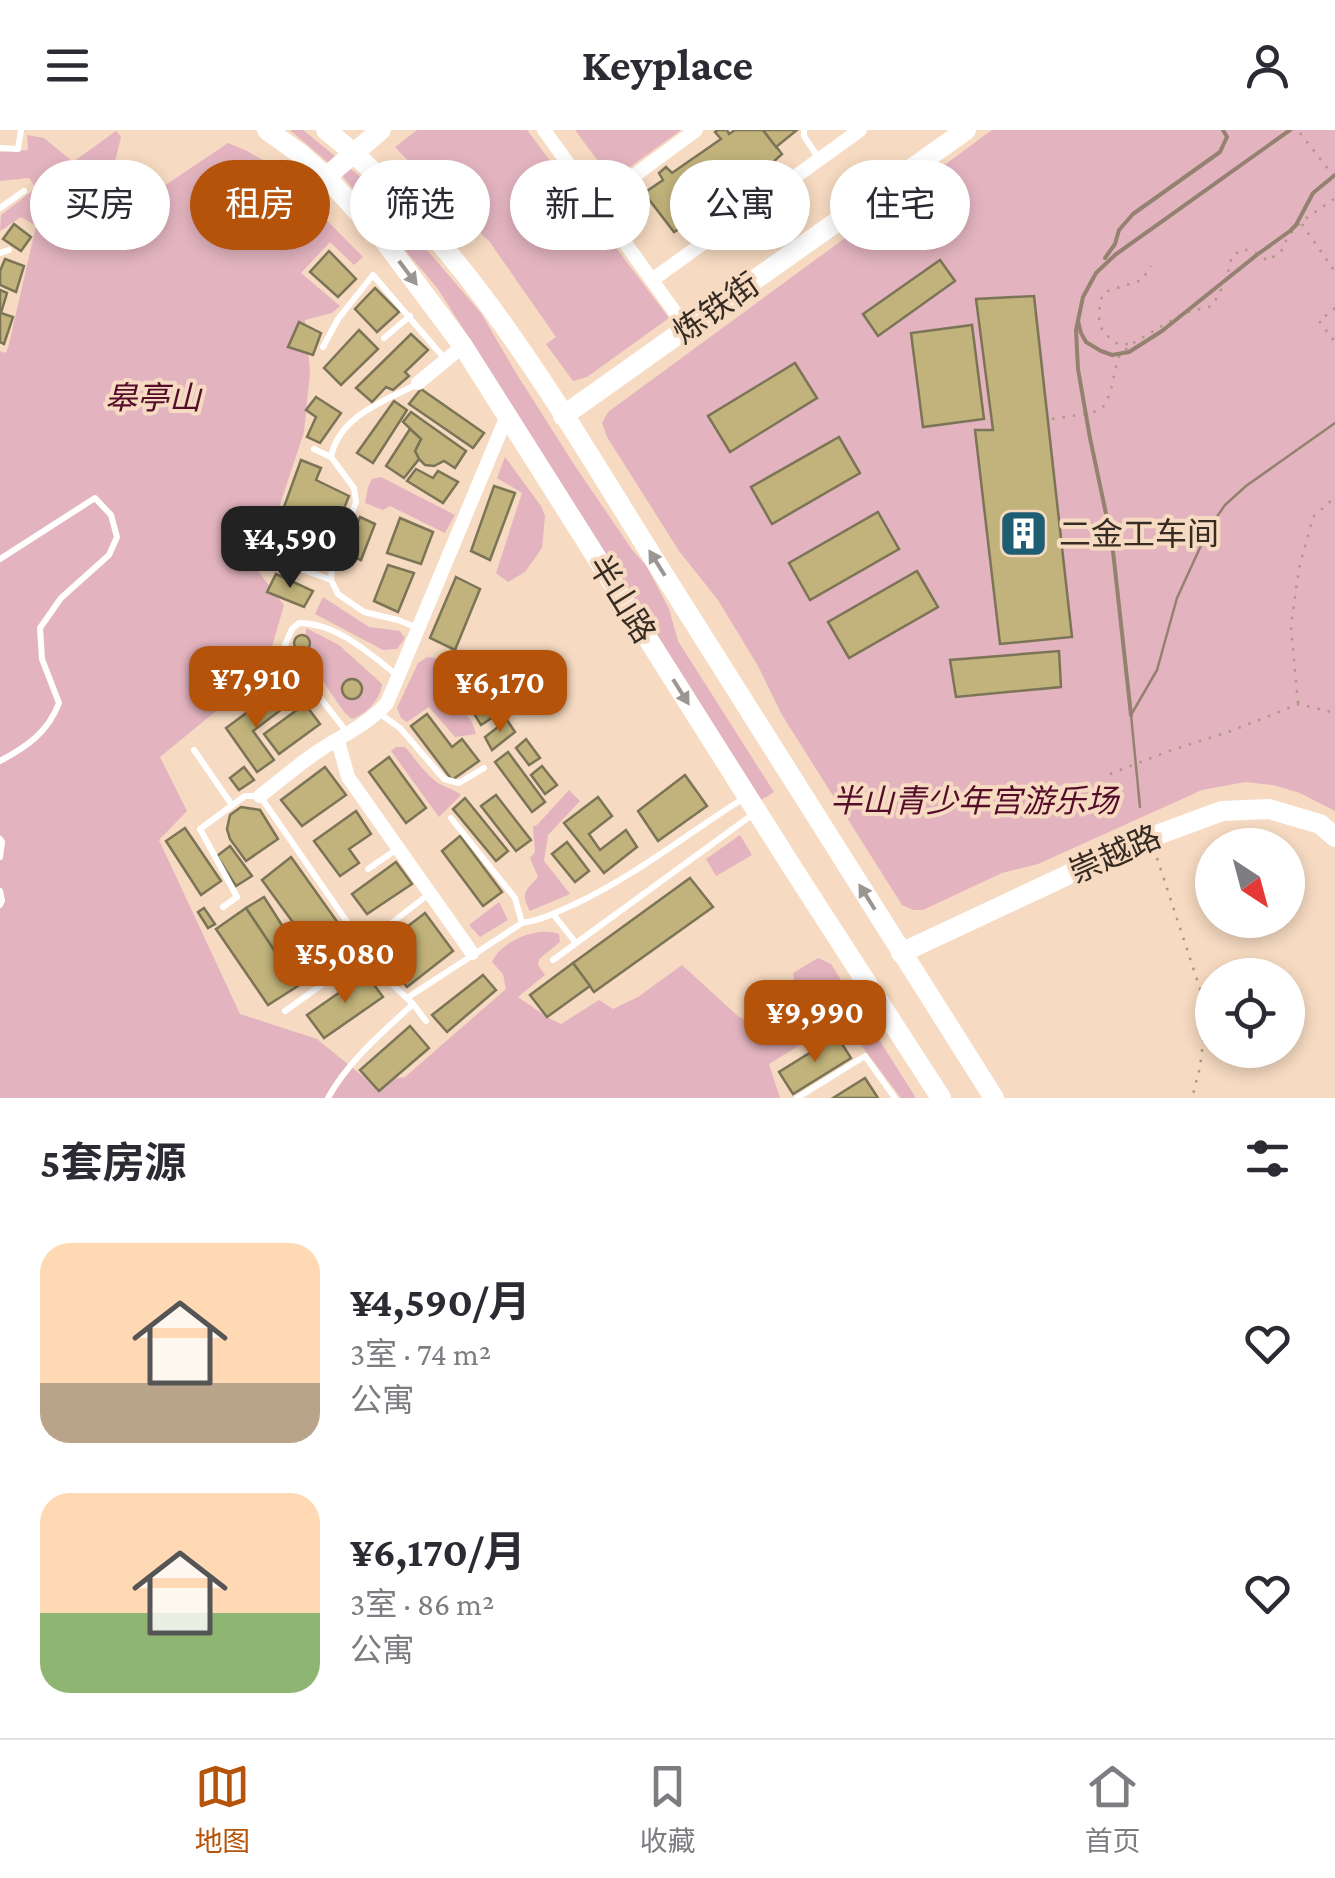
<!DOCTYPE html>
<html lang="zh">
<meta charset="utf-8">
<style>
body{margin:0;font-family:"Crimson Pro","Noto Sans SC",serif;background:#f2f2f3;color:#2b2b33;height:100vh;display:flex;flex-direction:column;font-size:38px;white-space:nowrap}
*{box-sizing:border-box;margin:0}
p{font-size:32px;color:#7c7c81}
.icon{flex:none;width:55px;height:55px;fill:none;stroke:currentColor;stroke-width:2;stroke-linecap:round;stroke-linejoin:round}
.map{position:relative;height:968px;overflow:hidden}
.panel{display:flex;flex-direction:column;background:#fff;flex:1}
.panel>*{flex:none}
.top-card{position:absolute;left:30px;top:30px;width:1275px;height:90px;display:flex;gap:20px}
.needle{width:65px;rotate:144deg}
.tools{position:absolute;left:1195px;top:698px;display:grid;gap:20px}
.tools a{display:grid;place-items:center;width:110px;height:110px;border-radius:50%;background:#fff;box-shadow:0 5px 15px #0003;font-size:50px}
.price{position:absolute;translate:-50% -85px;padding:0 22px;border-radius:20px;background:#b45309;color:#fff;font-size:32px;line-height:65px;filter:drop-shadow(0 2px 5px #0008)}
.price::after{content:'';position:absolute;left:50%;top:60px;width:30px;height:22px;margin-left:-15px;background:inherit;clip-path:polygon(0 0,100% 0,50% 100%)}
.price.active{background:#222;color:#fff}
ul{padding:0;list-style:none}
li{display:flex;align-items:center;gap:30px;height:250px;padding:0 40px}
li span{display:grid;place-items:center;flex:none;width:280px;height:200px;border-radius:30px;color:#555}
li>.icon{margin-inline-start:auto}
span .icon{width:120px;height:120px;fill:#fffc;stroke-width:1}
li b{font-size:42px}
h2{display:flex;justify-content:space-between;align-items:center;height:120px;padding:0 40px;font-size:42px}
.pill{padding:0 35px;border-radius:45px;background:#fff;box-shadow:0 5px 15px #0003;font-size:35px;line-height:90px}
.pill.active{background:#b45309;color:#fff}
header{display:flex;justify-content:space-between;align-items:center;height:130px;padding:0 40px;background:#fff;font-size:45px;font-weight:700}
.tabs{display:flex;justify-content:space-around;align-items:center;height:140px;border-top:2px solid #e1e1e2;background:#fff;font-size:28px;color:#7c7c81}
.tabs a{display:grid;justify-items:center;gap:5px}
.tabs .active{color:#b45309}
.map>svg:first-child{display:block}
.green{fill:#e3b4c0}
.building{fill:#c1b37b;stroke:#7c7456;stroke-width:2.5}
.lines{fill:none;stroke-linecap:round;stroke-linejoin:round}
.path{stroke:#ae9986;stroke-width:2.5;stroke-dasharray:2.5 8;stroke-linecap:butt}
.lane{stroke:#fff;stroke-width:6}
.street{stroke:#fff;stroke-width:14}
.secondary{stroke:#fff;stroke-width:20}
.tram{stroke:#958170;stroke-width:2.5}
.rail{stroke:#958170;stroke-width:4}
.oneway{fill:#9b9691}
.labels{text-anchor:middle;stroke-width:8;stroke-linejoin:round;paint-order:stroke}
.street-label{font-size:32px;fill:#372c23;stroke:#f6dac1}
.park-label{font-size:32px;font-style:italic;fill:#540c2a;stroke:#f6dac1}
.poi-label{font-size:32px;fill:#372c23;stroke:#f6dac1;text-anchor:start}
</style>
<header><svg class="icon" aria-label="menu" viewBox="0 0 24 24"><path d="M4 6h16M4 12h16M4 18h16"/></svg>Keyplace<svg class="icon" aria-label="person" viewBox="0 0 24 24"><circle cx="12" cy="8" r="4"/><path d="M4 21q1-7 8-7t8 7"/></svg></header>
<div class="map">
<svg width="1335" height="968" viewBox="0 0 1335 968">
<rect width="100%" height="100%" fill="#f6dac1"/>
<g class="green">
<polygon points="290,0 303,0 373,57 481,183 516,243 575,336 633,421 646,435 669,479 678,511 774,662 761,670 438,159 338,41"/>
<polygon points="417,0 527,0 669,188 587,247 573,251 546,214 556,207 489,111 445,70 395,17"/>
<polygon points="575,0 681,0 612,50"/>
<polygon points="992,0 1335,0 1335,681 1300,663 1273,655 1245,652 1202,660 1038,734 1002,743 923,780 913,780 902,775 782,585 758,536 718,470 679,421 607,307 602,293 608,282"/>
<path d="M116 1 121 7 113 40 153 48 164 56 228 13 247 21 273 36 363 127 354 135 330 112 301 143 340 176 332 183 305 190 310 242 304 302 258 441 284 475 265 541 160 627 187 681 159 710 240 884 317 909 371 953 405 947 506 859 503 844 492 832C501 811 538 796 559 804L560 812 539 829 538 835 545 845 518 867 547 887 561 894 599 870 613 879 638 867 682 835 739 887 751 891 795 857 793 843 818 828 831 834 916 968H901L855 907 838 895 821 902 769 934 780 968H0V221L6 223 9 214 36 96 21 87 0 101 1 85 36 58 29 48 0 51V22L28 20 27 5 44 8 73 32Z"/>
<polygon points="505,327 541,376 545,386 542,418 525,442 508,452 496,443 522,363 497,348"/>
<polygon points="381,347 455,385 445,403 390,376 383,380 365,373 368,357 372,349"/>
<polygon points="323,467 369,497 400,501 405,508 397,519 383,520 315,484"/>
<path d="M306 498 339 515 382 554C381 569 366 584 352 589L344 582 306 527Z"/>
<polygon points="427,527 435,528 449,538 445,555 472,592 476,604 455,607 429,577 407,592 401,588 397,578 418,533"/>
<path d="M396 617H405C414 627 422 640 433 649 441 657 453 658 461 665L439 687 391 621Z"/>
<path d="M569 660 580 671 548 705 544 731 570 764 530 781C520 762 526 761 538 747L530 728 535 722 533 697 538 694Z"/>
<polygon points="740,705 752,725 716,746 706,729"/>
<polygon points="499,772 508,790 480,807 469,795"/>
</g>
<g class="building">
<polygon points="718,0 727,0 729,4 735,0 763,0 782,24 762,42 765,49 756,55 752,50 704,84 707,91 699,96 694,90 674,102 644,63 663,50 659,43 666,37 672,43 721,9 715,2"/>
<polygon points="763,0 797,0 776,17"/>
<polygon points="14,94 31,107 21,121 3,109"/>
<polygon points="329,121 356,149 338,167 310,142"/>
<polygon points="5,129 24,136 16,162 0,155 0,141"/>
<polygon points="940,130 955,151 878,206 863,184"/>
<polygon points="375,158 399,182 377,202 355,179"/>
<polygon points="0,160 7,163 1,183 13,187 4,214 0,212"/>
<polygon points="1034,166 1072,507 1000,514 975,300 993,300 976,169"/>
<polygon points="299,192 321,203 313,225 288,217"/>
<polygon points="972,195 984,289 923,297 911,203"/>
<polygon points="359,200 378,219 341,255 324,238"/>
<polygon points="411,204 428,220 405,242 409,246 393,260 386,257 372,272 356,258"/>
<polygon points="795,233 817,268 730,322 708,286"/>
<polygon points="421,259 484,303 473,318 409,274"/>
<polygon points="316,267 341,283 320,313 307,307 316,287 306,280"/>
<polygon points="394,271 407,280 373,333 357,323"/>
<polygon points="411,282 466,321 455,338 444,331 434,336 425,335 419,329 415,321 421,309 403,292"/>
<polygon points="410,299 421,309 415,321 419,329 404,348 386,336"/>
<polygon points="839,307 860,343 772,394 751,357"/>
<polygon points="301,330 321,338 316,350 349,366 336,398 284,377"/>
<polygon points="416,339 433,348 438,341 458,352 443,373 407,351"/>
<polygon points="494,356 515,363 490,430 471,421"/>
<polygon points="878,382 899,419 810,470 789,433"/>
<polygon points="360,387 375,394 361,430 345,423"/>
<polygon points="400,388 433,402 421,434 387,423"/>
<polygon points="388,435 414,443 398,482 374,471"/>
<polygon points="917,441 938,477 849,528 828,492"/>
<polygon points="276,444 313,461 304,477 267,462"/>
<polygon points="456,447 480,459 455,520 430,508"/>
<circle cx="302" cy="513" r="8"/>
<polygon points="1059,521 1061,557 956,567 950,530"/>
<polygon points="477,541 501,582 481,595 456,554"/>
<circle cx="352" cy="559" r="10"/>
<polygon points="276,561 286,576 253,601 274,630 257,642 226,598"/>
<polygon points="305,574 320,594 279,624 264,604"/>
<polygon points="427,584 452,617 462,609 479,631 452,650 411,596"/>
<polygon points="507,590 515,602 492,620 485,607"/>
<polygon points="526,609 540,628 529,635 516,618"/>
<polygon points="508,622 545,672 532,682 495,632"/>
<polygon points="389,627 426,678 406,693 369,642"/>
<polygon points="542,636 557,655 545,664 531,645"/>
<polygon points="244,637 254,650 239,660 230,648"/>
<polygon points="325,637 346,665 302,696 281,670"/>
<polygon points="685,645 707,676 658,711 638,681"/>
<polygon points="496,665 531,710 516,721 481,676"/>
<polygon points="598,667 612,686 589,704 600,720 626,700 637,717 604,743 564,693"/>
<polygon points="465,668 508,721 496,731 453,679"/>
<polygon points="241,677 260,680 278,709 246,731 230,709 227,699 230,685"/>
<polygon points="356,681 371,704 349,719 359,733 340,746 314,711"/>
<polygon points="185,698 221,751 201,765 166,711"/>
<polygon points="460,706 502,762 483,776 442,721"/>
<polygon points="567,712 589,741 575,752 552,724"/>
<polygon points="230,716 252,746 236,756 217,726"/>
<polygon points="291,727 348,807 319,828 262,750"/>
<polygon points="396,732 412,754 367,784 352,764"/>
<polygon points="690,748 713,777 594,862 573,833"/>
<polygon points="264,767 308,836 292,847 246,778"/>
<polygon points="204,778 215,794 208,798 198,782"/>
<polygon points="246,778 298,856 268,875 216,799"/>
<polygon points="425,783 453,821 407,857 377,820"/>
<polygon points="573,833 590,856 547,887 530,865"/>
<polygon points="366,844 383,867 324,908 307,885"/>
<polygon points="483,845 496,860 447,902 432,885"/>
<polygon points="410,896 429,918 379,961 360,940"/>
<polygon points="837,906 851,928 793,964 779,942"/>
<polygon points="865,948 878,968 833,968"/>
</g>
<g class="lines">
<g class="path">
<polyline points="1300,3 1335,48"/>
<polyline points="1302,94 1335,142"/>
<polyline points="1335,178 1319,191 1335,212"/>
<polyline points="1128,214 1118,214 1104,203 1099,193 1100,171 1105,162 1142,150 1151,136"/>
<path d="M1052 289 1092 283 1103 277 1110 264 1118 228 1130 215 1184 183 1212 176 1226 151 1232 126 1243 119 1256 123 1268 131 1283 119C1288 96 1317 82 1335 68"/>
<polyline points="1298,573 1291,497 1299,438 1313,387 1335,367"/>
<polyline points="1110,644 1169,621 1231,601 1299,574 1335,583"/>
<polyline points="1157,728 1207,880 1200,937 1192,968"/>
</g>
<g class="lane">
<polyline points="804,0 804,6 819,29"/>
<polyline points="0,18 18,19 21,0"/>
<polyline points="0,78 24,61"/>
<polyline points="0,123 9,120"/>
<polyline points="384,208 410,186"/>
<polyline points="323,217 338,189 373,145 444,228"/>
<path d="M417 254C383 272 339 286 331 327L354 358 356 372 332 437 331 450 338 464 364 482 398 490 418 498"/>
<polyline points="314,319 331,327"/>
<path d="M0 429 95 368 111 385 117 407 109 425 61 468 40 498 42 529 59 573C48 602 28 616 0 631"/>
<polyline points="290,435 331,450"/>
<polyline points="379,583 400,598 444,649 459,653 484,638"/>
<path d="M346 601 290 529 285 515 292 499 299 493C337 493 370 524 398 546"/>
<polyline points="194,620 232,675"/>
<polyline points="451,688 515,768 522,793"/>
<polyline points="0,709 2,712 0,727"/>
<polyline points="368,739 397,719"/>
<polyline points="0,761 2,771 0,775"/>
<polyline points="223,777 237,767 200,699 245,666 260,666 363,815 393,855 413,874 426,891"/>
<polyline points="553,784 576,813"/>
<polyline points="363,815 429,764"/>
<polyline points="553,830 752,685"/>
<path d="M407 868 522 793C540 791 556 782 573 775 635 746 687 704 744 668"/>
<polyline points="285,881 368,822"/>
<path d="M328 968C348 931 383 902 413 874"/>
<polyline points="797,968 865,926 895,968"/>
</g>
<g class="street">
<polyline points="544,0 687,199"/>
<polyline points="597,73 696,0"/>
<polyline points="652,150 860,0"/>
<polyline points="418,253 463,216"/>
<polyline points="338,611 348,647 472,823"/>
<path d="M260 666C281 650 301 632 323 618 346 604 369 593 387 573L507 286"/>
</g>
<g class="secondary">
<polyline points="267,0 302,25 326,47 383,109 463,216 792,737 941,968"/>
<path d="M326 0C470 116 562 283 659 437 771 614 882 791 994 968"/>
<polyline points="326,47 381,0"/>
<polyline points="563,286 966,0"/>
<polyline points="901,823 1138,712 1222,681 1269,679 1320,694 1335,707"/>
</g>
<polyline class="tram" points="1140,677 1131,585 1157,540 1177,468 1209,398 1225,375 1246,356 1335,293"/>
<g class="rail">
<polyline points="1105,128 1115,114 1119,100 1133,84 1220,22 1227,7 1223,0"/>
<polyline points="1078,191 1081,203 1086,212 1101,221 1112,225 1129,222 1162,201 1258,124 1290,101 1296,95 1313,63 1335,45"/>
<polyline points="1131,585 1112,412 1090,308 1078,239 1076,200 1083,167 1096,143 1115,125 1290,0"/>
</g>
</g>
<defs><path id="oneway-solid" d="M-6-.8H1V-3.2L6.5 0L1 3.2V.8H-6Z" transform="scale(2.5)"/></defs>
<g class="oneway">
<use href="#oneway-solid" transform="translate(408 143) rotate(53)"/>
<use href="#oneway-solid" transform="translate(657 433) rotate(-122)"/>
<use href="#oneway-solid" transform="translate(681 562) rotate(58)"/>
<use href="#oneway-solid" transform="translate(867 767) rotate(-122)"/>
</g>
<defs>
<symbol id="building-square" viewBox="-11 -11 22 22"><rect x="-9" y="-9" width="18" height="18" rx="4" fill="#1e5e73" stroke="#f6dac1"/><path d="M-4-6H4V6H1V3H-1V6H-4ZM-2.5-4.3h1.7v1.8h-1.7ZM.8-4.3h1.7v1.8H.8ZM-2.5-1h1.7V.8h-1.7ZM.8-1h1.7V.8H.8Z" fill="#fff"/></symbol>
</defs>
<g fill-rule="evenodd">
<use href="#building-square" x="996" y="376" width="55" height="55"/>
</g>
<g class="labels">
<g class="street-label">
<text transform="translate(716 178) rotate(-35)" y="11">炼铁街</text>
<text transform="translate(622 469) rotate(58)" y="11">半山路</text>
<text transform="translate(1115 724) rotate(-24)" y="11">崇越路</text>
</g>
<g class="park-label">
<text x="153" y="279">皋亭山</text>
<text x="974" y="682">半山青少年宫游乐场</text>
</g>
<g class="poi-label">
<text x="1059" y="415">二金工车间</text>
</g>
</g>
</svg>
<div class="tools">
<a><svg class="needle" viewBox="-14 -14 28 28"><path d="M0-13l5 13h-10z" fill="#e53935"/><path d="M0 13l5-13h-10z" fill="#7c7c81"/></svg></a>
<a><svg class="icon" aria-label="locate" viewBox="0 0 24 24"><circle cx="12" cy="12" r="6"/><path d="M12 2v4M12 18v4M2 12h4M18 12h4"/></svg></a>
</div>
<b class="price active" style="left:290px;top:461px">¥4,590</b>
<b class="price" style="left:256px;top:601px">¥7,910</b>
<b class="price" style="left:500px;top:605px">¥6,170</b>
<b class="price" style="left:345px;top:876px">¥5,080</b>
<b class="price" style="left:815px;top:935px">¥9,990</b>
<div class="top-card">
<a class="pill">买房</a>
<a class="pill active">租房</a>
<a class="pill">筛选</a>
<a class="pill">新上</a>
<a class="pill">公寓</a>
<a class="pill">住宅</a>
</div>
</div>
<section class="panel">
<h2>5套房源<svg class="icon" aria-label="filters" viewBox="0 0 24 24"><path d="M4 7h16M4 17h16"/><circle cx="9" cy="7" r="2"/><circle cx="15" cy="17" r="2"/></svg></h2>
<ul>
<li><span style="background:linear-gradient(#ffd9b3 70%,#b9a48a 0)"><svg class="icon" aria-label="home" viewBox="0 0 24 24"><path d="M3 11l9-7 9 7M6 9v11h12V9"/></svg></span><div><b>¥4,590/月</b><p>3室 · 74 m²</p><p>公寓</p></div><svg class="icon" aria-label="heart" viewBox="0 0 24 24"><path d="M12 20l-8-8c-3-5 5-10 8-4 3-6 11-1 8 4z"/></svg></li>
<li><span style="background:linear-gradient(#ffd9b3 60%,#8fb573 0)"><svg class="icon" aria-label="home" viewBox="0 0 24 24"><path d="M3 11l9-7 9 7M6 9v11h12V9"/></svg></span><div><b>¥6,170/月</b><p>3室 · 86 m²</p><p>公寓</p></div><svg class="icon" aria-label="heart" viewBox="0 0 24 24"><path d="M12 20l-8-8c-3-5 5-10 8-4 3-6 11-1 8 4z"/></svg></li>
</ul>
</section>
<nav class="tabs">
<a class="active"><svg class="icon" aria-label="map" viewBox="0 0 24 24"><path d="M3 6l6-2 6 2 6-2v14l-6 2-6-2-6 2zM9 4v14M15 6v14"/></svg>地图</a>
<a><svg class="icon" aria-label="saved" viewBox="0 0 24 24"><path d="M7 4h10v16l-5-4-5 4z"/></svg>收藏</a>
<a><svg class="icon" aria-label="home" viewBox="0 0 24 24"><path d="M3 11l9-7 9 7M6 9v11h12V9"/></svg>首页</a>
</nav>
